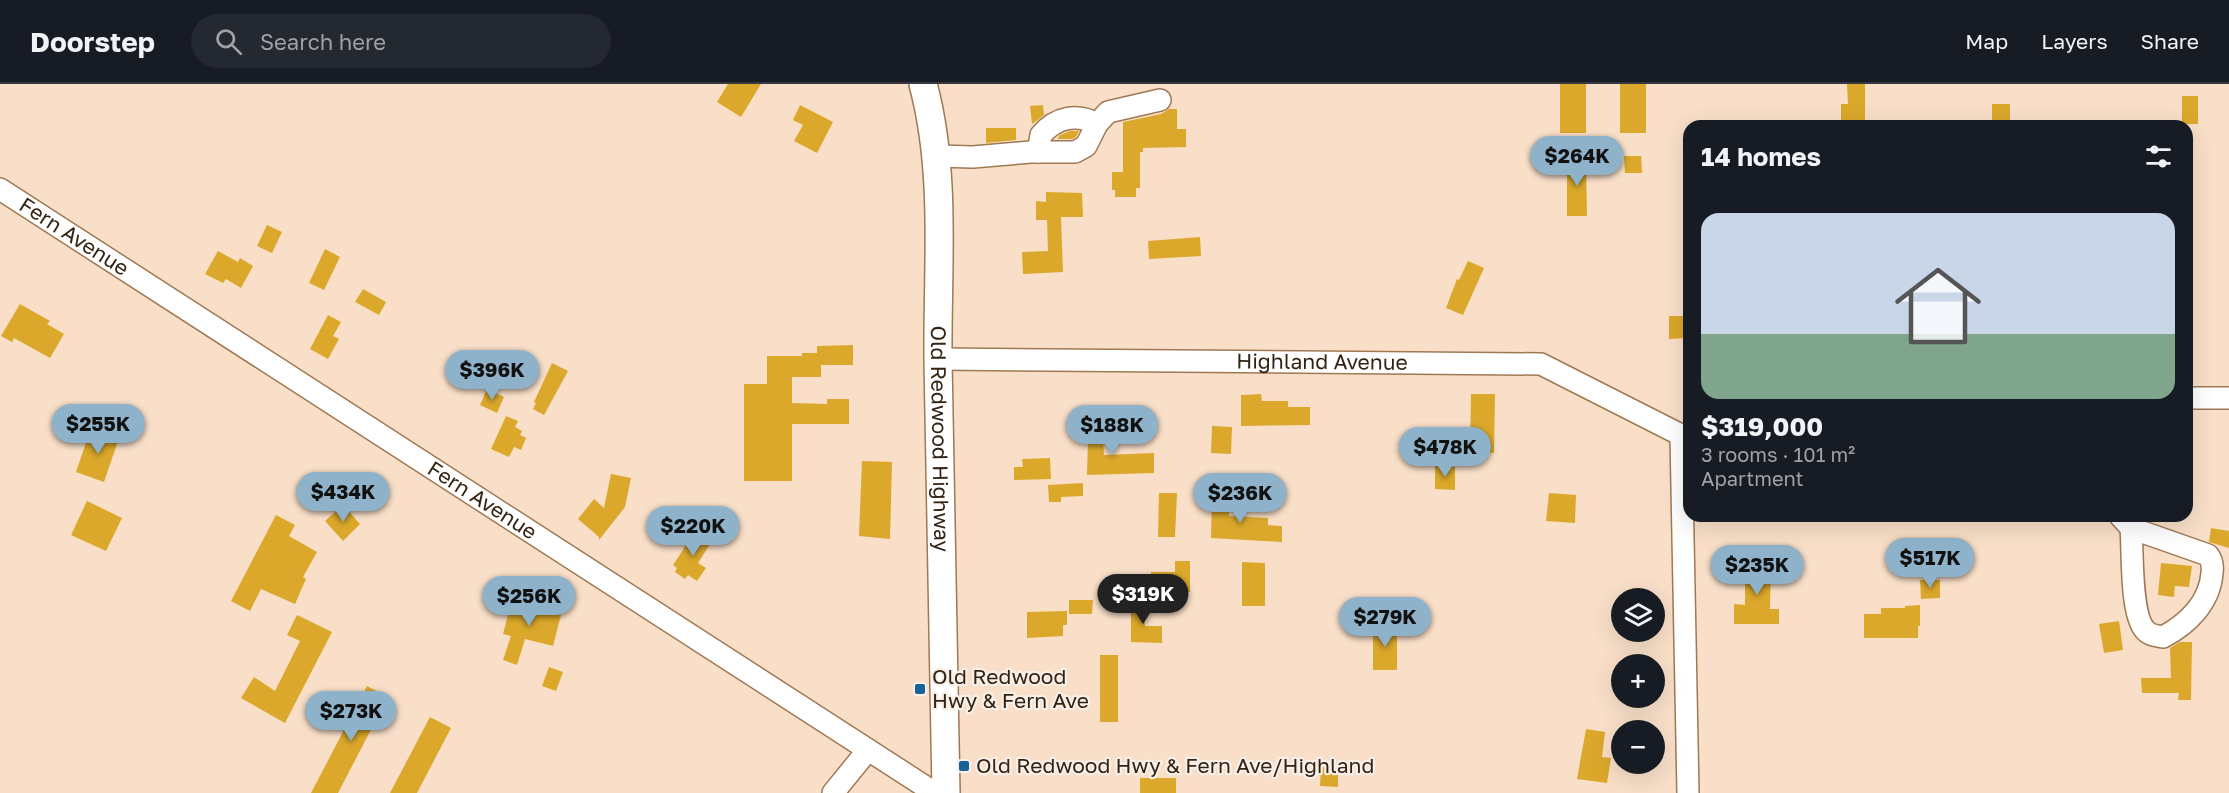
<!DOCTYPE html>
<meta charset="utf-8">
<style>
body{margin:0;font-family:"Golos Text",sans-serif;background:#242831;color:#f1f3f6;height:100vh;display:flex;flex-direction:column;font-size:22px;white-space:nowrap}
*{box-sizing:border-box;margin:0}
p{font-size:20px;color:#9ea1a6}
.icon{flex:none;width:33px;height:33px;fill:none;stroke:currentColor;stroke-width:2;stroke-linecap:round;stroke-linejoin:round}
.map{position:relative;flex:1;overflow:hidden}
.panel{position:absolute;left:1683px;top:36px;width:510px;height:402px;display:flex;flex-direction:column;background:#171b24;border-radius:18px;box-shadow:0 6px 24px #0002}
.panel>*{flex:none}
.controls{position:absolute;left:1611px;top:504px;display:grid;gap:12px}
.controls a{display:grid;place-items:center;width:54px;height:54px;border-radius:50%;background:#171b24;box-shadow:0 6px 24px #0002;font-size:30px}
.price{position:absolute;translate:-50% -51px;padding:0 14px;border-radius:21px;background:#8fb2cb;color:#111;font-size:20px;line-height:39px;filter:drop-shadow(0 2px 3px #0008)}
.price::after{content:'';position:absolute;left:50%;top:36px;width:18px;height:14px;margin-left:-9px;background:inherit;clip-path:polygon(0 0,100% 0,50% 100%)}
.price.current{background:#222;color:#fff}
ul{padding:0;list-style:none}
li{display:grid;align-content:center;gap:12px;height:318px;padding:0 18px}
li span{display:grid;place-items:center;height:186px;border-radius:18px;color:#555}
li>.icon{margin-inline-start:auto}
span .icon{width:108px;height:108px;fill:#fffc;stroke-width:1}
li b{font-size:26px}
h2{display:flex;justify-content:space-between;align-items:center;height:72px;padding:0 18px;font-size:26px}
header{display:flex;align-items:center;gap:36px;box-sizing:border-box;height:84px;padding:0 30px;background:#171b24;border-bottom:2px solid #363941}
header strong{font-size:28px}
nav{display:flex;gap:33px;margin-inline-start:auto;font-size:21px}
.search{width:420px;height:54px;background:#242831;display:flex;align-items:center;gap:15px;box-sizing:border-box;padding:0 21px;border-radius:33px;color:#9ea1a6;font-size:22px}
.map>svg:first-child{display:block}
.building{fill:#dba82b}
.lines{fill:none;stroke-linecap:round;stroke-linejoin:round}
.minor-casing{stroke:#9f7854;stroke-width:24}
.major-casing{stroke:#9f7854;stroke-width:30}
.minor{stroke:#fff;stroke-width:21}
.major{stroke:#fff;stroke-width:27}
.poi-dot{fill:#176296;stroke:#f8efe8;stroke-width:2}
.labels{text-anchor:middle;stroke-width:4.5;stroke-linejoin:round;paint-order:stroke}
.street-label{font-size:21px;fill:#332314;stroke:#f8efe8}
.poi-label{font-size:21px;fill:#332314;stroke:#f8efe8;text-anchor:start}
</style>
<header>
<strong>Doorstep</strong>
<div class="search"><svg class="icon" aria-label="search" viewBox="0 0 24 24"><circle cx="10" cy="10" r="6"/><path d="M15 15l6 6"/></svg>Search here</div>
<nav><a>Map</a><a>Layers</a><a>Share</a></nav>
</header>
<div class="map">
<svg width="2229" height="709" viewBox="0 0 2229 709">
<rect width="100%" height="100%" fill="#f9dfc8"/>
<g class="building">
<polygon points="728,0 761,0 741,33 717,18"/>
<rect x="1560" y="0" width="26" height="49"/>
<rect x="1620" y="0" width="26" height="49"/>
<polygon points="1847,0 1865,0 1865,42 1841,42 1841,20 1848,20"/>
<rect x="2182" y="12" width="16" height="28"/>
<rect x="1992" y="20" width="18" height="22"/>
<polygon points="800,21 833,38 817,69 794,57 803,41 793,36"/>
<polygon points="1043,21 1044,31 1032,40 1030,22"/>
<polygon points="1169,25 1177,25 1177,45 1186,45 1186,63 1143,64 1143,68 1140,68 1140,104 1136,104 1136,113 1115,113 1115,106 1112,106 1112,88 1123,88 1123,38 1161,30"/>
<polygon points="986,44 1016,44 1016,56 986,59"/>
<polygon points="1070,47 1079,47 1076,53 1072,55 1057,55 1060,51"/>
<polygon points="1624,72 1641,72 1642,89 1625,89"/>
<polygon points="1567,73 1586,73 1587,132 1567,132"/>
<polygon points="1046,108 1082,109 1083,133 1061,133 1063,188 1023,190 1022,168 1048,167 1047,136 1036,136 1036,117 1046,118"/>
<polygon points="267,141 282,148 272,169 257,162"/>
<polygon points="1200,153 1201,172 1149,175 1148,157"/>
<polygon points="325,165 340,173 324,206 309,199"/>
<polygon points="218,167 238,178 240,174 253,182 241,204 226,195 223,199 205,190"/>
<polygon points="1468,177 1484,184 1463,231 1446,224 1457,195 1459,196"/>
<polygon points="363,205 386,218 379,231 355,218"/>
<polygon points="20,220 50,237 47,240 64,250 50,274 14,254 12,258 1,252"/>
<polygon points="328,231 341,238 333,252 339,255 328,275 310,265"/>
<polygon points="1669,232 1689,232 1689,254 1669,255"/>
<polygon points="853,261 853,281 821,281 821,293 792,293 792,319 827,320 827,315 849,315 849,340 792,340 792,397 744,397 744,300 767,300 767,272 802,272 802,269 817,269 817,262"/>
<polygon points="552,279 568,287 544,331 533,325 536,319 534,318"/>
<polygon points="487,305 504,313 497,329 480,321"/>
<polygon points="1261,310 1262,317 1288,317 1288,323 1310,323 1310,341 1241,342 1241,311"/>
<polygon points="1471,310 1495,310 1494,369 1470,368"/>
<polygon points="506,332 518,337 515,343 522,347 520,351 526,354 521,366 514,363 509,373 491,365"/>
<polygon points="1102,341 1104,371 1154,369 1154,389 1087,391 1088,357 1080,358 1079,342"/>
<polygon points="1212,342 1232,343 1231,370 1211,369"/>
<polygon points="91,344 119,354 104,398 76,388"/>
<polygon points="1050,374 1051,395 1014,396 1014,383 1023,383 1022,375"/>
<polygon points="862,377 892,378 890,455 859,452"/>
<polygon points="1435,382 1455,383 1455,406 1435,405"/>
<polygon points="611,390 631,394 625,423 599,456 599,453 578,435 594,415 604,424"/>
<polygon points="1083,399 1083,412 1061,413 1061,418 1049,418 1048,401"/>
<polygon points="1159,409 1177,409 1175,453 1158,453"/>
<polygon points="1549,409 1576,411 1575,439 1546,437"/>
<polygon points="1212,410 1230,411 1229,432 1268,434 1268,441 1282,442 1282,458 1211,454"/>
<polygon points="87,417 122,434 106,467 71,451"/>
<polygon points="343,421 360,440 343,457 325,437"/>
<polygon points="276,431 295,441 289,452 317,468 303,493 306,495 295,520 261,505 250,527 231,517"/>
<polygon points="2211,444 2229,447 2229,464 2209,458"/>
<polygon points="696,446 712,457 698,479 706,484 697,497 688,491 685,495 675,488 677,484 673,481"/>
<polygon points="1748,475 1771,476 1770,525 1779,525 1779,540 1734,540 1734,520 1745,521 1745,492 1748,492"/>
<polygon points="1175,477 1190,477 1190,508 1150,507 1151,488 1175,488"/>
<polygon points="1242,478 1265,479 1265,522 1242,522"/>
<polygon points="2161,479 2192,482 2189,503 2175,502 2174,513 2158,511"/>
<polygon points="1920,496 1940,496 1940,514 1921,515"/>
<polygon points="512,515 562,527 553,562 525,555 517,581 503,576 511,552 503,550"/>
<polygon points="1144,515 1145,542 1162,542 1162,559 1131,558 1131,516"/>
<polygon points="1069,516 1093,516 1092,530 1069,530"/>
<polygon points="1920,521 1920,542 1918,542 1918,554 1864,554 1864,530 1881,530 1881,524 1905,524 1905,522"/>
<polygon points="1067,527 1067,541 1063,541 1063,552 1027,554 1027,528"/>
<polygon points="297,531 332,548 285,639 241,614 254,593 275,607 300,557 287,551"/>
<polygon points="2119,537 2123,566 2104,569 2099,540"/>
<rect x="1373" y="542" width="24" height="44"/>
<polygon points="2180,558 2192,558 2191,616 2178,616 2179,609 2142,609 2141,594 2171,594 2170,564"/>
<rect x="1100" y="571" width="18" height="67"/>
<polygon points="549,583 563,588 556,607 542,602"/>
<polygon points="367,602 388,613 338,709 311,709"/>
<polygon points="430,633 451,644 417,709 390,709"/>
<polygon points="1586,645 1605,648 1602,673 1611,674 1607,699 1577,695"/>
<polygon points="1321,683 1338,684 1338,703 1320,702"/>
<rect x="1140" y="694" width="36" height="15"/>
</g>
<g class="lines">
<defs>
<g id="minor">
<path d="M1038 68 1041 51C1056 33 1077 29 1097 40"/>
<polyline points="936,72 973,73 1031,68 1075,68 1086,62 1097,40 1108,28 1160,16"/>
<path id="s1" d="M0 105 935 709"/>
<path id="s2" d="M938 275 1541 280 1681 351 1689 353"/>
<polyline points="2187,314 2229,314"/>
<polyline points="1681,351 1688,709"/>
<path d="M2120 432 2131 444 2208 471C2212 476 2213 482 2212 489 2210 518 2188 540 2163 553 2157 552 2150 551 2146 547 2130 532 2133 468 2131 444"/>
<polyline points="833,709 868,666"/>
</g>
<g id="major">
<path id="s3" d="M923 0C947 89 937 185 938 276 940 421 944 565 946 709"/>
</g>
</defs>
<use href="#minor" class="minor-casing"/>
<use href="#major" class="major-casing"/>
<use href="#minor" class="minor"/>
<use href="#major" class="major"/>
</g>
<g class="poi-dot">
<rect x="914" y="599" width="12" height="12" rx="3"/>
<rect x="958" y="676" width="12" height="12" rx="3"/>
</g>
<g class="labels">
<g class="street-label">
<text dy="7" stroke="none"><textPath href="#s1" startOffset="88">Fern Avenue</textPath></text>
<text dy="7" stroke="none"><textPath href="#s2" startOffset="384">Highland Avenue</textPath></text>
<text dy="7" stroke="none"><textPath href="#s3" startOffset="356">Old Redwood Highway</textPath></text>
<text dy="7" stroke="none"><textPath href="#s1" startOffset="574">Fern Avenue</textPath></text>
</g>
<g class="poi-label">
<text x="932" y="600">Old Redwood<tspan x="932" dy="24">Hwy &amp; Fern Ave</tspan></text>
<text x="976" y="689">Old Redwood Hwy &amp; Fern Ave/Highland</text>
</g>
</g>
</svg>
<div class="controls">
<a><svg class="icon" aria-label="layers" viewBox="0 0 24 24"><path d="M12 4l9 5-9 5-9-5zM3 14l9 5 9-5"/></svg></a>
<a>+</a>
<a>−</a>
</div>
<b class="price" style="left:1577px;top:103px">$264K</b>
<b class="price" style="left:492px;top:317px">$396K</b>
<b class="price" style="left:98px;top:371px">$255K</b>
<b class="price" style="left:1112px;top:372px">$188K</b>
<b class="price" style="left:1445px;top:394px">$478K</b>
<b class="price" style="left:343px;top:439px">$434K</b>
<b class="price" style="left:1240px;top:440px">$236K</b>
<b class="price" style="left:693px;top:473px">$220K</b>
<b class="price" style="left:1930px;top:505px">$517K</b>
<b class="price" style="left:1757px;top:512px">$235K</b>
<b class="price current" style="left:1143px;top:541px">$319K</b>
<b class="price" style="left:529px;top:543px">$256K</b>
<b class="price" style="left:1385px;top:564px">$279K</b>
<b class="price" style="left:351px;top:658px">$273K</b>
<section class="panel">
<h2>14 homes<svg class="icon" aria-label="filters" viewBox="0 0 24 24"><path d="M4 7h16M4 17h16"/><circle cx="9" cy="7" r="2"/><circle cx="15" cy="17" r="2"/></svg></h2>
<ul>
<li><span style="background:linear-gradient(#c9d6e8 65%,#7fa58c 0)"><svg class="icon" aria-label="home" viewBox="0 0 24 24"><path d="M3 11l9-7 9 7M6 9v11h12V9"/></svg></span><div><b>$319,000</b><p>3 rooms · 101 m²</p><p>Apartment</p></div></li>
</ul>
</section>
</div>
